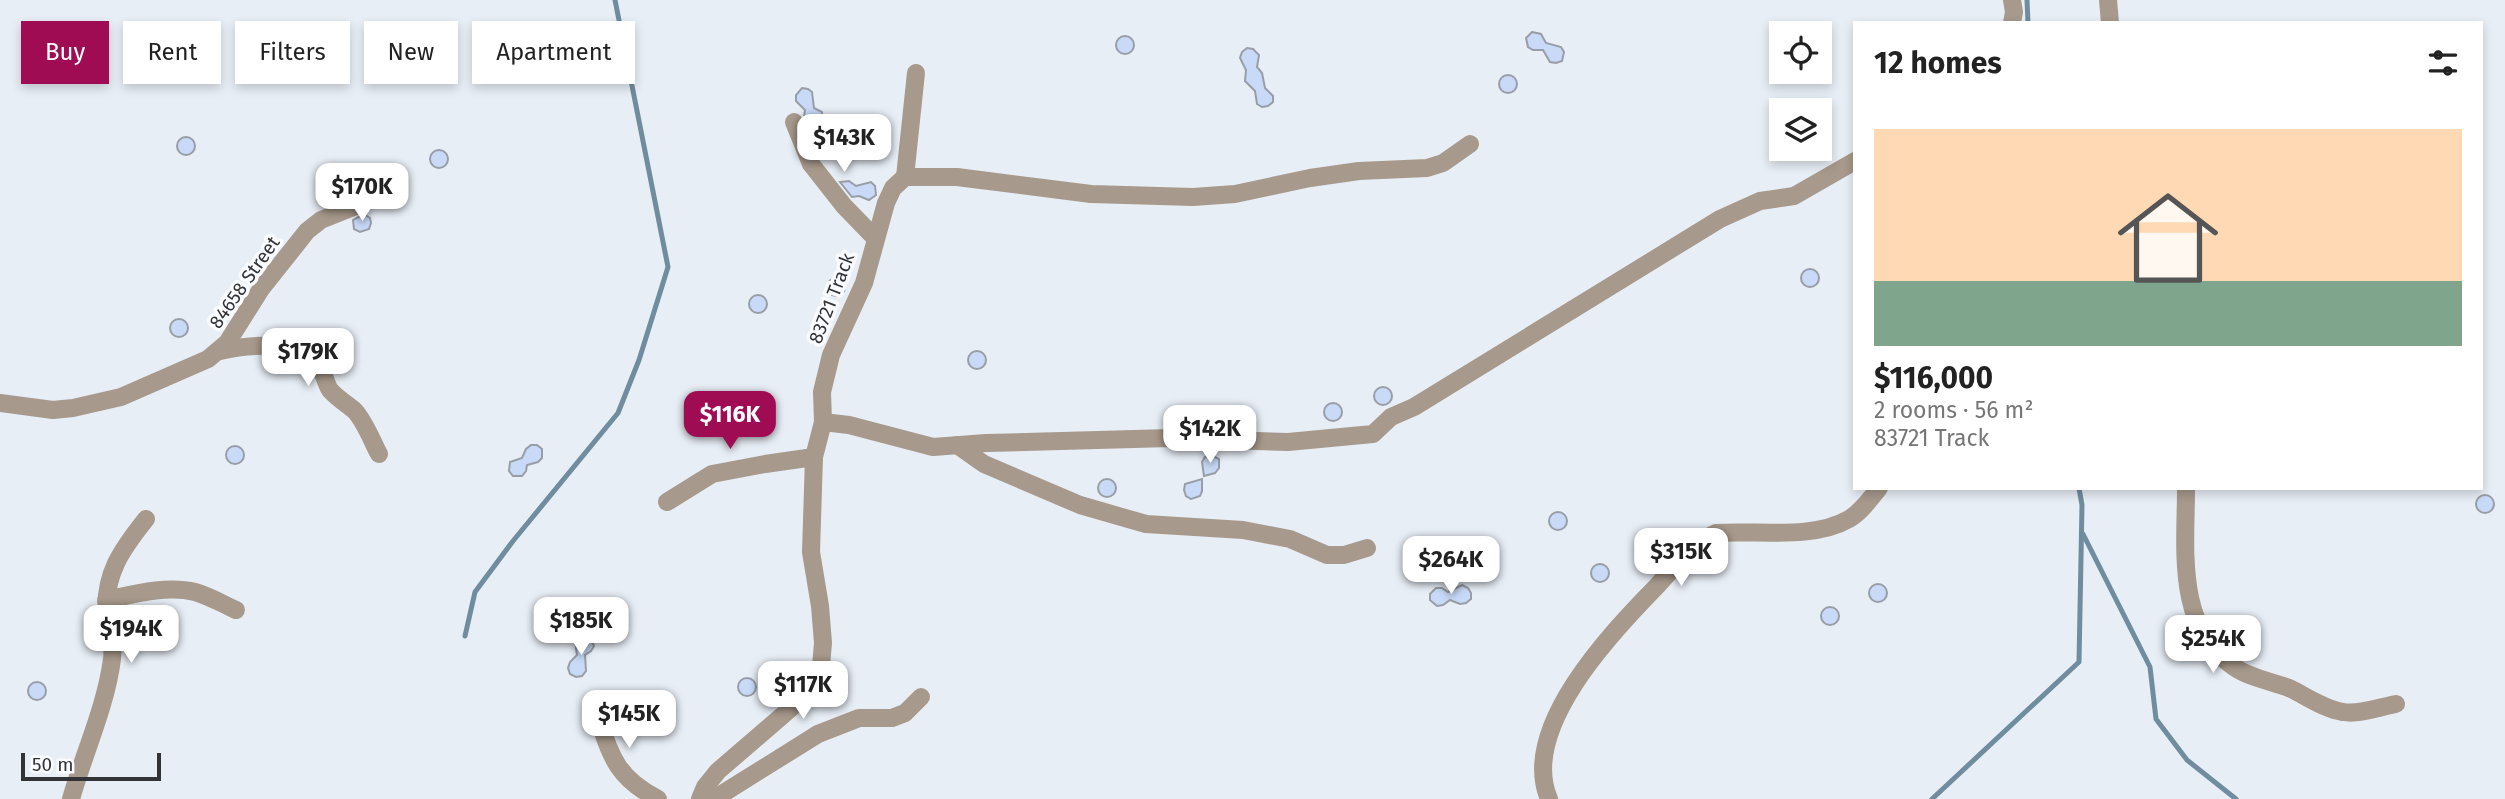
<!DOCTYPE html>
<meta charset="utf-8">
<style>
body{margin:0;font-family:"Fira Sans",sans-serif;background:#f2f2f2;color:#222;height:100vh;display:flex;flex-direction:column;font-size:26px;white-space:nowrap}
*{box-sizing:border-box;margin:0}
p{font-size:23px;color:#767676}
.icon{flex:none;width:38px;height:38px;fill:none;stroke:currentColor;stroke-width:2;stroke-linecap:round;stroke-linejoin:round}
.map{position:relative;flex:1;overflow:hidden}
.sheet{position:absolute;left:1853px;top:21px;width:630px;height:469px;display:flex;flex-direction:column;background:#fff;border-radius:0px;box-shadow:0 4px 10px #0003}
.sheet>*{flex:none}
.top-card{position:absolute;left:21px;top:21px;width:665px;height:63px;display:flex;gap:14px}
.fabs{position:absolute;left:1769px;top:21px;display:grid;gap:14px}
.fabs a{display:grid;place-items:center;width:63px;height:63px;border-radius:0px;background:#fff;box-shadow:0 4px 10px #0003;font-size:35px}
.scale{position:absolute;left:21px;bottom:18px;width:140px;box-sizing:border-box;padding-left:7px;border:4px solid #313336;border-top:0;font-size:19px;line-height:24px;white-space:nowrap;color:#313336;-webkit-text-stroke:5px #f9fbfe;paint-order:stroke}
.price{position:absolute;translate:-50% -60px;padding:0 16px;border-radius:14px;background:#fff;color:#222;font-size:23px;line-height:46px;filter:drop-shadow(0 2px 4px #0008)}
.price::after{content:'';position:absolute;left:50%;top:42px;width:21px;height:16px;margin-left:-10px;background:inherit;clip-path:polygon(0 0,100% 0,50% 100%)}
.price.active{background:#a00c53;color:#fff}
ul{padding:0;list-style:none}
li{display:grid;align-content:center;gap:14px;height:371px;padding:0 21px}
li span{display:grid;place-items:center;height:217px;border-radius:0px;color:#555}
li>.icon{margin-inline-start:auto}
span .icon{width:126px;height:126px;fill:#fffc;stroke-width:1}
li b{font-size:30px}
h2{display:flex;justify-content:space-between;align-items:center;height:84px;padding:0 21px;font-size:30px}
.tag{padding:0 24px;border-radius:0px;background:#fff;box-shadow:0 4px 10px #0003;font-size:24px;line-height:63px}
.tag.active{background:#a00c53;color:#fff}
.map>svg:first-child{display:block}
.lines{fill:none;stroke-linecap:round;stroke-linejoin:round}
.stream{stroke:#6f8d9f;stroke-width:5}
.building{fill:#c8daf8;stroke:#999ea6;stroke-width:2}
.minor{stroke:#a7998b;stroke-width:18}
.labels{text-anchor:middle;stroke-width:7;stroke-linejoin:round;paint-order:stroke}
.street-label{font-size:19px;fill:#313336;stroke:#f9fbfe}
</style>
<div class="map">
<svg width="2505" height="799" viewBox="0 0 2505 799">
<rect width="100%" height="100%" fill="#e8eef6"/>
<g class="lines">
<g class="stream">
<polyline points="2027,0 2028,23"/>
<polyline points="2083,534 2150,667 2156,719 2187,760 2236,799"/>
<polyline points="465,636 475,592 513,541 618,413 639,360 668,267 615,0"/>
<polyline points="1932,799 2079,662 2082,505 2079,488"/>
</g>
</g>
<g class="building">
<polygon points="1532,32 1541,34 1546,43 1561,47 1564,52 1562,61 1556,63 1550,62 1543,50 1533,50 1528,47 1526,38"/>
<circle cx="1125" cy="45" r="9"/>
<polygon points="1247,48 1253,49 1259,55 1257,67 1262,73 1265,88 1273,96 1273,102 1268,106 1262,107 1257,104 1255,91 1245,81 1246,70 1240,58 1242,52"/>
<circle cx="1508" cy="84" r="9"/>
<polygon points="802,88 808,89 812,92 814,108 822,112 822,121 818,126 807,124 804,117 805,110 796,101 796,95"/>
<circle cx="186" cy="146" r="9"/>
<circle cx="439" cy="159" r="9"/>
<polygon points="849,181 856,186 871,182 875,186 876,195 869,200 859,196 852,197 840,182"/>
<polygon points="364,214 370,218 371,223 369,229 360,232 354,229 353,220"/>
<circle cx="1810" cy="278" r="9"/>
<circle cx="836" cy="287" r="9"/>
<circle cx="758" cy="304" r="9"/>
<circle cx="179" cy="328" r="9"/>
<circle cx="977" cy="360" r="9"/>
<circle cx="1383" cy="396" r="9"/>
<circle cx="1333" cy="412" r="9"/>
<polygon points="531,445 537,445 542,449 542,458 538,462 527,465 526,471 522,476 513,476 509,471 510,462 522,458 526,449"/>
<circle cx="235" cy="455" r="9"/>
<polygon points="1211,455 1219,459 1219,468 1215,473 1204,476 1202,462 1205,457"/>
<circle cx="1107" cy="488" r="9"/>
<polygon points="1202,479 1202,491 1200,496 1191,499 1186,496 1184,490 1185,484"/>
<circle cx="2485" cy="504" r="9"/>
<circle cx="1558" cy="521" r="9"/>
<circle cx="1600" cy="573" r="9"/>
<circle cx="1878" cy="593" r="9"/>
<polygon points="1462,585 1468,588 1471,593 1471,599 1466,603 1460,604 1450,600 1443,605 1437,606 1430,600 1430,594 1436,588 1442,588 1448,592"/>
<circle cx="1830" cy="616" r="9"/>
<polygon points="582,636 590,637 594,646 591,651 585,655 586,671 582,676 576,677 570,674 568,668 570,662 577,655 575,642"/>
<circle cx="747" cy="687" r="9"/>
<circle cx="37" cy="691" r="9"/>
</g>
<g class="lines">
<g class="minor">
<polyline points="2108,0 2110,23"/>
<polyline points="2012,23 2014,12 2012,0"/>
<polyline points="794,122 811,164 844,206 875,238"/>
<polyline points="905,177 916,73"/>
<path d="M220 351C246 345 301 339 319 365 324 372 325 382 330 390 338 399 347 404 355 411 365 422 372 441 379 454"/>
<polyline points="0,403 53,410 73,408 121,397 208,359 227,343 261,289 307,231 321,220 356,206"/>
<polyline points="823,422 849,425 933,447 986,443 1170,438 1288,442 1373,434 1391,417 1414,407 1720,219 1760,201 1794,196 1855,161"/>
<polyline points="957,445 984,464 1080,505 1146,524 1243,530 1290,539 1327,555 1344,555 1367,548"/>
<path d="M2186 488C2186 549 2175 627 2234 667 2250 678 2270 681 2289 688 2306 696 2324 709 2343 712 2359 715 2380 707 2396 704"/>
<polyline points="667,502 712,474 765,464 814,457"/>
<path d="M106 600C134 594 167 585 195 592 209 596 223 604 236 610"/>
<path d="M595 708C610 752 613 776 658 799"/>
<path d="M71 799C84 753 106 706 112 659 114 643 109 631 107 616 103 575 122 549 146 519"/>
<polyline points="700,799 705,787 718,771 790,709 810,689 821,666 823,643 820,606 811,552 814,457 823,422 822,392 831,355 864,283 886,203 893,188 905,177 957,177 1091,194 1193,197 1235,194 1310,178 1359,171 1427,168 1443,163 1470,144"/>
<polyline points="714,799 818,734 859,718 892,718 905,713 921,697"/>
<path d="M1549 799C1519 729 1611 633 1656 587 1674 568 1691 544 1716 533 1756 530 1813 540 1849 519 1861 512 1870 499 1879 488"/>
</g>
</g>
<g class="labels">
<g class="street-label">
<text transform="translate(244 282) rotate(-55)" y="7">84658 Street</text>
<text transform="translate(831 298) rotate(-69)" y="7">83721 Track</text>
</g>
</g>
</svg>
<div class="fabs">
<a><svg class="icon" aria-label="locate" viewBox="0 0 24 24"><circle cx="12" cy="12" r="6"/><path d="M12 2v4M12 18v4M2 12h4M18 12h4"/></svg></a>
<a><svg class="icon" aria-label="layers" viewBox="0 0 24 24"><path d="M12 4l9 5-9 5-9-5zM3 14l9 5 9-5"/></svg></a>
</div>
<div class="scale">50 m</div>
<b class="price" style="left:844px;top:174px">$143K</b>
<b class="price" style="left:362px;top:223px">$170K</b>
<b class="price" style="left:308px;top:388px">$179K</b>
<b class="price active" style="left:730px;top:451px">$116K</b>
<b class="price" style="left:1210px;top:465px">$142K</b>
<b class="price" style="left:1681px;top:588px">$315K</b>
<b class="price" style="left:1451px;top:596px">$264K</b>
<b class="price" style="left:581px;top:657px">$185K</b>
<b class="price" style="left:131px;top:665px">$194K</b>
<b class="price" style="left:2213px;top:675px">$254K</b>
<b class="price" style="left:803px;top:721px">$117K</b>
<b class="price" style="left:629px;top:750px">$145K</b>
<div class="top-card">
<a class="tag active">Buy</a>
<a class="tag">Rent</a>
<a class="tag">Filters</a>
<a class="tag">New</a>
<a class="tag">Apartment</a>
</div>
<section class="sheet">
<h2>12 homes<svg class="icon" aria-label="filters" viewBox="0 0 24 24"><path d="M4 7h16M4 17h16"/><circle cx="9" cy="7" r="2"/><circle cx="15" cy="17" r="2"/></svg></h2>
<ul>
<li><span style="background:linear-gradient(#ffd9b3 70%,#7fa58c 0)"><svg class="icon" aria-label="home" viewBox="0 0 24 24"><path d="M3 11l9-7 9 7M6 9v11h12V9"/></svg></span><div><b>$116,000</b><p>2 rooms · 56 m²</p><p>83721 Track</p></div></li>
</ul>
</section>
</div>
